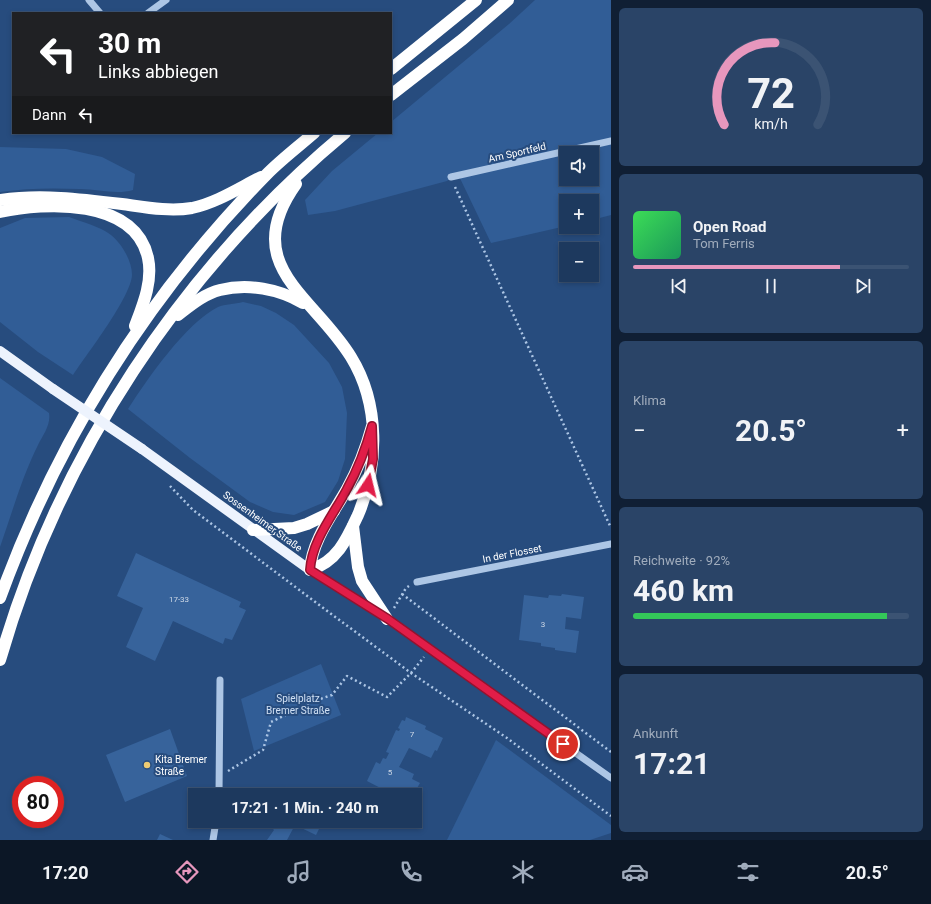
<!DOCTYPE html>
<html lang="de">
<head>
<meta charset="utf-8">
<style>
  body { margin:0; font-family:Roboto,sans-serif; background:#2a4467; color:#f1f3f6; height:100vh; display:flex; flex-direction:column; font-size:15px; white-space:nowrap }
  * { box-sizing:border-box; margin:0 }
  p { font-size:13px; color:#a0acbc }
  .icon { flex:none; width:22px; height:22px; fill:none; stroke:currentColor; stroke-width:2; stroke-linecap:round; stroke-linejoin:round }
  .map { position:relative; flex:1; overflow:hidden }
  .drawer { display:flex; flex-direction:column; gap:8px; padding:8px; background:#101f34; width:320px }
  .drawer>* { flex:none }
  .banner { position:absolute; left:12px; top:12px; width:380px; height:122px; border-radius:0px; box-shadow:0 2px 6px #0003,0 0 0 1px #3b5373; background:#202124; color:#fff; overflow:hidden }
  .controls { position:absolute; left:559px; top:146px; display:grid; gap:8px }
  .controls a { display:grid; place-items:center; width:40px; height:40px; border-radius:0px; background:#1d395e; box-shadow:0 2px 6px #0003,0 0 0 1px #3b5373; font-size:20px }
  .speed { position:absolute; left:12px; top:776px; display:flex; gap:8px; font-size:20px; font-weight:700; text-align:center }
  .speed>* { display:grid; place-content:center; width:52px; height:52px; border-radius:50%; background:#1d395e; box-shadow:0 2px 6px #0003,0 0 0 1px #3b5373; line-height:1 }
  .speed .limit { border:6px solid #d22; background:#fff; color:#111 }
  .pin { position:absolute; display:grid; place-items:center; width:34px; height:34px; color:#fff; margin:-17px; border:2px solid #fff; border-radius:50%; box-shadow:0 1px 4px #0007 }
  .me { position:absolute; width:44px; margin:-22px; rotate:10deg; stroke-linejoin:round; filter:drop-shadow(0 0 3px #0008) }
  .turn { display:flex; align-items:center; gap:14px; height:84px; padding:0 20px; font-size:18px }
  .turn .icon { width:52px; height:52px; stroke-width:2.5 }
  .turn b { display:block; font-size:28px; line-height:34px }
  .then { display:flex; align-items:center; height:38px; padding:0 20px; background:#0003; gap:8px; font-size:15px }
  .big { font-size:30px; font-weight:700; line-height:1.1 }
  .drawer .tile { flex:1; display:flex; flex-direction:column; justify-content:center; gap:6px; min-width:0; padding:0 14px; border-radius:6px; background:#2a4467 }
  .drawer .dial { align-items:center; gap:0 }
  .dial svg { height:104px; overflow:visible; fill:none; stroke:#3b5373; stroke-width:7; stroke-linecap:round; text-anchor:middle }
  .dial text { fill:#f1f3f6; stroke:none }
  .song { display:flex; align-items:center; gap:12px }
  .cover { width:48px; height:48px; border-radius:6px; background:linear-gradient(135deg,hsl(130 70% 55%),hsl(150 70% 35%)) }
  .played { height:4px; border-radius:2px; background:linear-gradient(90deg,#e797bd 75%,#3b5373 75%) }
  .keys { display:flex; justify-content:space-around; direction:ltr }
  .heat { display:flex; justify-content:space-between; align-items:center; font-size:22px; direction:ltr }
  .charge { height:6px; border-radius:3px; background:linear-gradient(90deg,#34c759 92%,#3b5373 0) }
  .trip { position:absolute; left:188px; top:788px; width:234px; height:40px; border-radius:0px; background:#1d395e; box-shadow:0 2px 6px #0003,0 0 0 1px #3b5373; font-weight:700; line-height:40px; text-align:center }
  .menu { display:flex; height:64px; justify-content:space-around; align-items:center; background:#0c1726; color:#a0acbc }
  .menu .icon { width:28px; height:28px }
  .menu .on { color:#e797bd }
  .menu b { font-size:18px; color:#f1f3f6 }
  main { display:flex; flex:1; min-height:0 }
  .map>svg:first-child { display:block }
  .green { fill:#315d96; fill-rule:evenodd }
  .building { fill:#37639b }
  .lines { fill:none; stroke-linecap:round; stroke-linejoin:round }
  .path { stroke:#adc6e5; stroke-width:2.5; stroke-dasharray:2 3; stroke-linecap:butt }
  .minor { stroke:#adc6e5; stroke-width:7 }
  .major { stroke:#edf3fd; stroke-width:10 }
  .highway { stroke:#fff; stroke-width:12 }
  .major-bridge { stroke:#edf3fd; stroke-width:10 }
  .route-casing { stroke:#92132f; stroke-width:10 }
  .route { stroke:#e11d48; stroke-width:7 }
  .poi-dot { fill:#edcb73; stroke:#274c7e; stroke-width:1.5 }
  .labels { text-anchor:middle; stroke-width:4; stroke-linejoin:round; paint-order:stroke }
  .number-label { font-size:8px; fill:#cdd8e6 }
  .street-label { font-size:10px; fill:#fff; stroke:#274c7e }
  .park-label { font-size:10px; fill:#d0e0f4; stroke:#274c7e }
  .poi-label { font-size:10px; fill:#fff; stroke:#274c7e; text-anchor:start }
</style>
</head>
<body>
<main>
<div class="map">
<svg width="611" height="840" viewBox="0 0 611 840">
  <rect width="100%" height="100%" fill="#274c7e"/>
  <g class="green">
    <path d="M535 0H611V215L592 220V201H566V226L491 243 457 172 447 181 335 211 308 215 305 200 332 171 378 133H391V122L509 24ZM566 153H592V179H566Z"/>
    <path d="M0 147 66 149 102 157 135 174 133 190C116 195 98 189 80 189 53 188 27 188 0 192Z"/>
    <path d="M69 217C82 222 99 226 111 235 122 244 132 261 132 275 131 297 87 354 73 375L38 352 0 322V228L25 218Z"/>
    <path d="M243 302 261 306 276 313 294 325 329 363 342 387 347 413 345 459 338 481 325 502 294 515 273 512 250 502 190 458 128 409C148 378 186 323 218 307 225 304 235 304 243 302Z"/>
    <path d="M0 378 49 413C51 425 43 435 38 445 22 477 12 513 0 547Z"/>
    <path d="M321 664 341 715 254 751 241 699Z"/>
    <path d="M496 740 611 825V833L590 840H447Z"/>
  </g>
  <g class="building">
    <path d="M136 553 241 602 239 607 246 610 232 640 225 638 223 644 173 621 155 661 126 647 143 608 117 596Z"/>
    <path d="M562 594 584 597 581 619 566 617 565 629 579 631 576 653 555 650V648L541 646V643L519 640 524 595 548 598 549 595 561 596Z"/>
    <path d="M406 717 426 726 425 729 443 738 437 751 435 750 431 758 409 748 399 767 414 774 412 779 420 783 416 790 418 791 415 795H394L367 781 376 762 380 764 383 758 386 759 389 753 386 752 396 730 399 731 400 729 398 728 402 720 405 721Z"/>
    <path d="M170 729 187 776 125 802 106 755Z"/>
    <path d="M275 821H326L323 828 320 827 316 835 295 825 287 840H267L274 830 272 828Z"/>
    <path d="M160 834 173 840H157Z"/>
  </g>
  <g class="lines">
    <g class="path">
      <path d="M455 187 611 528"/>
      <path d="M170 486 193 510 334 616 411 673 507 738 611 816"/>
      <path d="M402 594 611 752"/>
      <path d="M394 608 406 588 409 586"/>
      <path d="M228 771 263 750 271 722 314 701 332 695 347 676 387 697 411 673 424 657"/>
    </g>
    <g class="minor">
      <path d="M89 0 100 13"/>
      <path d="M148 13 166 0"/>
      <path d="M451 177 611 141"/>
      <path d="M310 570 387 619 611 778"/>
      <path d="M417 582 611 544"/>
      <path d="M219 795 220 680"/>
      <path d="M213 840 216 821"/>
    </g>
    <g class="major">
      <path d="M0 351 53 389"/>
      <path d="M142 449 310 570"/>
    </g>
    <g class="highway">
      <path d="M391 69 476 0"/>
      <path d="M391 95 463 39 508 0"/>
      <path d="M296 184C238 265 314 296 351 357 380 404 379 466 358 515 347 539 337 562 310 570 312 540 333 514 347 489 358 469 366 448 372 426"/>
      <path d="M0 200C40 194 81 199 122 204 144 207 169 212 192 208 216 203 239 188 261 177"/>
      <path d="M0 212C45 202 135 198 148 258 153 281 143 305 135 326"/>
      <path d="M178 315C191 305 204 294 220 290 248 283 279 289 303 303"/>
      <path d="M353 526 358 567 362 581 387 619"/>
      <path d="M253 530 294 528 307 524 334 511"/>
      <path d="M0 598C59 436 147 296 268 173 282 159 299 146 314 133"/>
      <path d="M0 660C59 455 182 269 345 133"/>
    </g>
    <path class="major-bridge" d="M53 389 142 449"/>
  </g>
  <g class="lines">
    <g class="route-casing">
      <path id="route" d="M368 485 373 459 372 426C366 448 358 469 347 489 334 514 312 540 310 570L388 619 563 744"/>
    </g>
    <use href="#route" class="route"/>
  </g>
  <circle class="poi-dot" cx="147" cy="765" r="4"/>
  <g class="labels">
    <g class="number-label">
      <text x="179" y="602">17-33</text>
      <text x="543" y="627">3</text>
      <text x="412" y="737">7</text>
      <text x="390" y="775">5</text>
    </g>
    <g class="street-label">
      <text transform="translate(517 152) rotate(-13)" y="4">Am Sportfeld</text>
      <text transform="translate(263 521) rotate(36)" y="4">Sossenheimer Straße</text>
      <text transform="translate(512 553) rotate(-11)" y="4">In der Flosset</text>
    </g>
    <g class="park-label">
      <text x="298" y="702">Spielplatz<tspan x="298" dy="12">Bremer Straße</tspan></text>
    </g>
    <g class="poi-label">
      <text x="155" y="763">Kita Bremer<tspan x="155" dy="12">Straße</tspan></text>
    </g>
  </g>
</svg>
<div class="controls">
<a><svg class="icon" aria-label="sound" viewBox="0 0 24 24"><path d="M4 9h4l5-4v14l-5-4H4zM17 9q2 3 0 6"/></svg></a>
<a>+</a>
<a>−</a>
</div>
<div class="speed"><div class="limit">80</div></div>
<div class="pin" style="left:563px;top:744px;background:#d93025"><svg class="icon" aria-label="arrive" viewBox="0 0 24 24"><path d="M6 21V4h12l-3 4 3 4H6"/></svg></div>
<svg class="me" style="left:368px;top:485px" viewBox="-20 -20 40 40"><path d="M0-17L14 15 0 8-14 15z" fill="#e11d48" stroke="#fff" stroke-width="4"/></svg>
<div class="trip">17:21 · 1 Min. · 240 m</div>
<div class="banner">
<div class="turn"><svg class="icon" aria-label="left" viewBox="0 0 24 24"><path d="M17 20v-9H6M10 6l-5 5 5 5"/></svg><div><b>30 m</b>Links abbiegen</div></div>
<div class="then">Dann<svg class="icon" aria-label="left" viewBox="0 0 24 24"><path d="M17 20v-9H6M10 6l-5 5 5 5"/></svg></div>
</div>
</div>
<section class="drawer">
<div class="tile dial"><svg viewBox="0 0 100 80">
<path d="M14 69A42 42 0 1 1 86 69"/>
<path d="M14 69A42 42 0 0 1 53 6" stroke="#e797bd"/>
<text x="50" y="56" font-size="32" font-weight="700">72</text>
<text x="50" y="72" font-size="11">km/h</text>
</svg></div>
<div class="tile">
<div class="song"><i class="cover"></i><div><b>Open Road</b><p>Tom Ferris</p></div></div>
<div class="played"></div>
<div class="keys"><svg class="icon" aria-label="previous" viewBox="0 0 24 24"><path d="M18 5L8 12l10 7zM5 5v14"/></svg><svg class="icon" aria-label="pause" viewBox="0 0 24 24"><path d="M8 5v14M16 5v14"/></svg><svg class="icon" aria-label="next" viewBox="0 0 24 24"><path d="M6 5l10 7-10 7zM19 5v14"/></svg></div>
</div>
<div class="tile"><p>Klima</p>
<div class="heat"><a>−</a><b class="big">20.5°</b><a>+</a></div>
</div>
<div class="tile"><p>Reichweite · 92%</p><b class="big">460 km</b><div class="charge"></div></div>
<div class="tile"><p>Ankunft</p><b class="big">17:21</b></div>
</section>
</main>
<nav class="menu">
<b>17:20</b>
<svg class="icon on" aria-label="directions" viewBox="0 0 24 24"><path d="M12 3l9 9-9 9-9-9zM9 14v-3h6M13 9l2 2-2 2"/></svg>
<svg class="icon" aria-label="music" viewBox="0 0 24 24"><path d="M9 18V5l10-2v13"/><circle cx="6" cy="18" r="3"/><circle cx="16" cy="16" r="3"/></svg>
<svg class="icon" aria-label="phone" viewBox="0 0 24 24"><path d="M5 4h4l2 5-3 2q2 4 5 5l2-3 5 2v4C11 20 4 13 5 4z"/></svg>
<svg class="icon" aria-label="climate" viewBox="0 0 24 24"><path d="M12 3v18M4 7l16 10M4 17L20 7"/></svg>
<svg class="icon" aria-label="car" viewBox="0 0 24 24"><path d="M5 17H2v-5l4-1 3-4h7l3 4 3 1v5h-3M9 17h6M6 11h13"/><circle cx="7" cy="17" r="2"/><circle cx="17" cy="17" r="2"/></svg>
<svg class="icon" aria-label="filters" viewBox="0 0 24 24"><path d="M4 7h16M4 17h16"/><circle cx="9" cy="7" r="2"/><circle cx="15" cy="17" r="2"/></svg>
<b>20.5°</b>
</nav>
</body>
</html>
